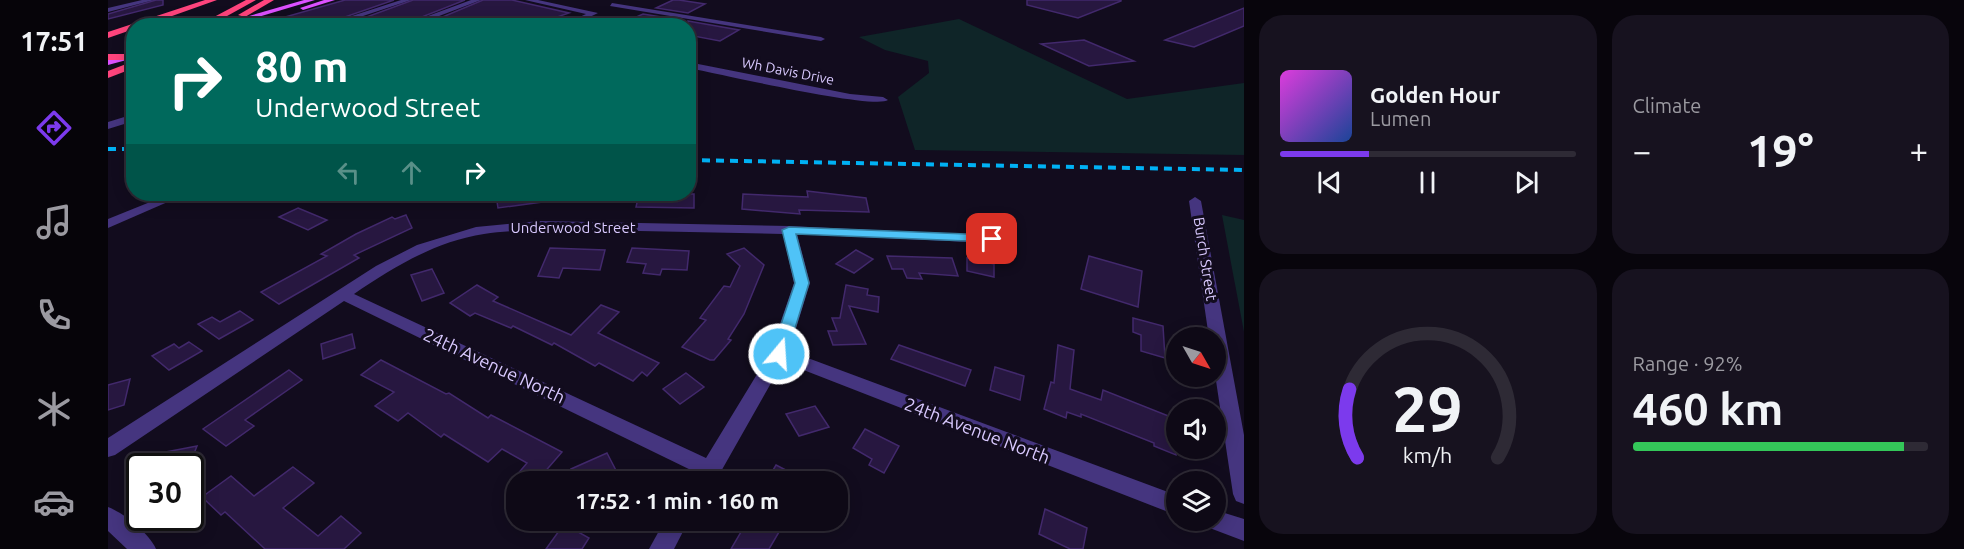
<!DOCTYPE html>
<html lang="en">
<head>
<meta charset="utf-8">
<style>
  body { margin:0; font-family:Ubuntu,sans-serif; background:#17121f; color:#f1f3f6; height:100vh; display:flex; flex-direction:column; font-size:22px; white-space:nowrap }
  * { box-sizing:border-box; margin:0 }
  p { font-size:20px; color:#9b9aa1 }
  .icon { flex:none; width:33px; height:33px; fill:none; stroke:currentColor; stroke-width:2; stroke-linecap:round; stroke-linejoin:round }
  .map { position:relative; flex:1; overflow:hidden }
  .side { display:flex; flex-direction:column; gap:15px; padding:15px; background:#08050c; width:720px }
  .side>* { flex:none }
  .top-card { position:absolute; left:18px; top:18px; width:570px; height:183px; border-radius:24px; box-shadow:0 3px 15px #0003,0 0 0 2px #2e2a35; background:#00695c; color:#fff; overflow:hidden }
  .needle { width:39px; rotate:129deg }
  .tools { position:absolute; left:1058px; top:327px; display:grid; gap:12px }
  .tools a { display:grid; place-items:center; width:60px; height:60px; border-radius:50%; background:#0e0916; box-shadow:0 3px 15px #0003,0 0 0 2px #2e2a35; font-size:30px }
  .speed { position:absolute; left:18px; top:453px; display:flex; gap:12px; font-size:30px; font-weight:700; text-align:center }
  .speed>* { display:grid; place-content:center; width:78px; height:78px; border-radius:50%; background:#0e0916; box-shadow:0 3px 15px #0003,0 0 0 2px #2e2a35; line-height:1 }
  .speed .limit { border:3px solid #111; border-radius:9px; background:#fff; color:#111 }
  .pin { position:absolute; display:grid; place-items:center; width:51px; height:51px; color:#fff; margin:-26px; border-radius:12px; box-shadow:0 3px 9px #0006 }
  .me { position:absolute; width:66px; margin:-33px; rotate:18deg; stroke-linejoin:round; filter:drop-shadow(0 0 4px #0008) }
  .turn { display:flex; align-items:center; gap:21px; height:126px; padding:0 30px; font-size:27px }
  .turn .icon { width:78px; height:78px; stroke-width:2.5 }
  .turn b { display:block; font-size:42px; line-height:51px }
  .lanes { display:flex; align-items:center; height:57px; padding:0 30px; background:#0003; justify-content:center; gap:30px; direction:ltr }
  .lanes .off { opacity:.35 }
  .big { font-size:45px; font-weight:600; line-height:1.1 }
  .side .tile { flex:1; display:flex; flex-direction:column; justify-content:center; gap:9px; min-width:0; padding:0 21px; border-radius:24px; background:#17121f }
  .side .dial { align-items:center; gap:0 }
  .dial svg { height:156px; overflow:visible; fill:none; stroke:#2e2a35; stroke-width:7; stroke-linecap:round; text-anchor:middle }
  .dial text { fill:#f1f3f6; stroke:none }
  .song { display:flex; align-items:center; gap:18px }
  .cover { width:72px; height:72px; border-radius:9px; background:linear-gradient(135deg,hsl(300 70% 55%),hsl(220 70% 35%)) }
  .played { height:6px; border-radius:3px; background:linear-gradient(90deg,#7c3aed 30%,#2e2a35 30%) }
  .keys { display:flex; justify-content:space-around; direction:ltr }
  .heat { display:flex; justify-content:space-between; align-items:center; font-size:33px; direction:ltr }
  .charge { height:9px; border-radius:4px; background:linear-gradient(90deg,#34c759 92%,#2e2a35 0) }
  .side .tiles { flex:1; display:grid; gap:15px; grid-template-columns:repeat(2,1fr) }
  .trip { position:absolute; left:398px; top:471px; width:342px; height:60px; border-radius:24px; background:#0e0916; box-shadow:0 3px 15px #0003,0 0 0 2px #2e2a35; font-weight:600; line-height:60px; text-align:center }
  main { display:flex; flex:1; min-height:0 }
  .tab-bar { display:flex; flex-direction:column; width:108px; justify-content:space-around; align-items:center; background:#060409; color:#9b9aa1 }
  .tab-bar .icon { width:42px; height:42px }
  .tab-bar .current { color:#7c3aed }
  .tab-bar b { font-size:27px; color:#f1f3f6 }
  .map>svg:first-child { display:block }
  .green { fill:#0f2528 }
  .building { fill:#271740; stroke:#42296c; stroke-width:1.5 }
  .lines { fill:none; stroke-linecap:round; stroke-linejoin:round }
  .minor { fill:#45357f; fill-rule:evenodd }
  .major { fill:#dc50ff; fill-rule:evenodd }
  .highway { fill:#ff447d; fill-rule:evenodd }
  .rail { stroke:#00b1f4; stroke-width:4; stroke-dasharray:8 6; stroke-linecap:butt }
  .route { fill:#4fc3f7; stroke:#337fa1; stroke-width:1.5 }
  .labels { text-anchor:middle; stroke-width:6; stroke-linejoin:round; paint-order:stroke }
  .far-street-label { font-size:14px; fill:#d9c9ff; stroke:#120c1e }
  .street-label { font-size:15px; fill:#d9c9ff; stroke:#120c1e }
  .near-street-label { font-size:18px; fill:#d9c9ff; stroke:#120c1e }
</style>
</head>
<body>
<main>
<nav class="tab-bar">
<b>17:51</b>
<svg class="icon current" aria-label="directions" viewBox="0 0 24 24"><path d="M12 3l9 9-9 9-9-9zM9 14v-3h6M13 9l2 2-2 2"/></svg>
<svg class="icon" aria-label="music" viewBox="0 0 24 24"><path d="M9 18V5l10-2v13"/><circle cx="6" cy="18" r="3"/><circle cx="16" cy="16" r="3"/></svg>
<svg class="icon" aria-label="phone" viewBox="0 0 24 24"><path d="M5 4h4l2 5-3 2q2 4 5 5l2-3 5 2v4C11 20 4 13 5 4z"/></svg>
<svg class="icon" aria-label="climate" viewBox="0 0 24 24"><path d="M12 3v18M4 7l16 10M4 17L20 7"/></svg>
<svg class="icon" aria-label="car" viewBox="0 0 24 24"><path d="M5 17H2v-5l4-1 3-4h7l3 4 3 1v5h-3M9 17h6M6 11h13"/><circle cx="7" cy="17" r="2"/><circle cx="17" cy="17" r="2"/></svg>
</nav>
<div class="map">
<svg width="1136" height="549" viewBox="0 0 1136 549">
  <rect width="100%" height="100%" fill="#120c1e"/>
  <g class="green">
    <path d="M851 19 1019 99 1136 83V155L807 150 790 97 821 73 820 61 777 50 751 37Z"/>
    <path d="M1114 215 1136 220V332Z"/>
  </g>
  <g class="building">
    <path d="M48 0H55V5L0 19V14Z"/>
    <path d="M237 0H286L211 26H164L163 21Z"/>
    <path d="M305 0H357L291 26H234Z"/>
    <path d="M375 0H404L461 13 449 17 458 19 450 26H313Z"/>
    <path d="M565 0H571L597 4 580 13 548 8Z"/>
    <path d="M919 0H1013V1L970 18 919 5Z"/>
    <path d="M1136 8V26L1086 47 1057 40Z"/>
    <path d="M535 14 559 18V24L540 20 525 22 524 19Z"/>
    <path d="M580 21 631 30 612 41 580 35Z"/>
    <path d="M976 40 1026 61 981 66 933 44Z"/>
    <path d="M699 191 758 198 761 212 691 210 692 214 634 209 635 194 700 197Z"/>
    <path d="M397 194H433L434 202 390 208 388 195Z"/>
    <path d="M531 194H586V208L528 207Z"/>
    <path d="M190 208 219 220 200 230 171 217Z"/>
    <path d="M298 215 304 228 246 255 251 258 171 304 153 292 219 256 213 254 248 234 284 217 287 219Z"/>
    <path d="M442 248 497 250 492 270 455 268 451 278 430 276Z"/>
    <path d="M524 248 581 251 579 270 554 269 552 275 535 273 538 264 519 262Z"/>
    <path d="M636 248 656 265 636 314 620 339 623 340 606 360H602L574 347 598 320 592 318 616 286 622 287 632 266 619 254Z"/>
    <path d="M748 250 765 259 746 273 728 264Z"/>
    <path d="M779 256 844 258 850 276 811 273 814 279 799 278 795 269H784Z"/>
    <path d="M981 256 1034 271 1030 307 973 289Z"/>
    <path d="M859 258 886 264V277L859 271Z"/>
    <path d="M324 269 336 293 314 301 303 275Z"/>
    <path d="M369 285 390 297 385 301 463 335 493 305 511 312 490 333 551 363 539 376 534 372 525 381 491 363 487 366 446 343 444 345 405 326 403 328 367 313 362 316 342 303Z"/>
    <path d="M738 285 760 289 759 295 771 297 770 312 741 306 758 344 725 345 720 331H729L724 318H732Z"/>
    <path d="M132 311 145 320 111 339 90 324 104 317 112 322Z"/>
    <path d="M1025 318 1055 326 1057 358 1033 351V335L1025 332Z"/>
    <path d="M244 334 247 348 215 359 213 344Z"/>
    <path d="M81 342 94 351 61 370 44 356 66 344 71 348Z"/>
    <path d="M791 345 863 370 857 386 783 359Z"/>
    <path d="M950 345 966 350 962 389 993 400 995 390 1068 419V455L1046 446V443L973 414V417L959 412 958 418 936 409 943 382 946 383Z"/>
    <path d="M273 360 338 394 341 393 380 418 383 415 454 452 428 482H417L408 476 419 463 394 449 380 462 336 434 333 437 300 413 290 421 267 406 286 392 253 375Z"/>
    <path d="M887 367 916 376 912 400 882 390Z"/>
    <path d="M181 370 194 380 137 420 146 426 118 446 95 429Z"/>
    <path d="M578 373 596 387 572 404 555 389Z"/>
    <path d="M22 379 16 405 0 410V385Z"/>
    <path d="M707 406 721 427 691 436 678 414Z"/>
    <path d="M757 429 791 446 776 473 761 465 764 459 745 448Z"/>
    <path d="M89 446 81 466H52L58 452Z"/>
    <path d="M499 453 514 482H469L463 469Z"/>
    <path d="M668 465 701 482H658Z"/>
    <path d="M185 467 206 483 175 508 210 536 233 516 253 533 236 549H157L117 512 113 515 94 497 123 476 146 496Z"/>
    <path d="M937 509 979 528 975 549H962L931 534Z"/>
    <path d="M640 520H662L674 527 661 549H623Z"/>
    <path d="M456 524 481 538 474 549H438Z"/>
  </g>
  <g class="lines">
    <g class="minor">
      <path d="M34 0H46L0 12V8Z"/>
      <path d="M293 0H303L225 26H213Z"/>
      <path d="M363 0H373L305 26H293Z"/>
      <path d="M417 0H430L490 13 463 26H452L478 14Z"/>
      <path d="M504 3 713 37 717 39 713 41 502 6Z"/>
      <path d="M580 62 742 94 775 97 780 100C766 110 608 73 580 68Z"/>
      <path d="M26 114V121L0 129V122Z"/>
      <path d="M62 194H78L0 228V219Z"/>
      <path d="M1087 197 1093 201 1136 435V504L1128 501 1125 494 1107 374V338H1101L1081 201Z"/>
      <path d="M432 221 681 226 889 236 891 239 889 242 884 243 689 234 702 283 681 351 1068 495V515L675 362 607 482H585L589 473 236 301 7 455 0 457V438L268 266 309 245 368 227ZM432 229 675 234 686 283 662 353 598 458 246 294C285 267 329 241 376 234 395 231 414 231 432 229Z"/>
      <path d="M0 507C16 513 41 533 48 549H19L0 531Z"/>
      <path d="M1107 510 1136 519V541L1099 527 1096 520H1107Z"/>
      <path d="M557 520H581L566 549H541Z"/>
    </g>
    <g class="major">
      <path d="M196 0H207L120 26H107Z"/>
      <path d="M216 0H227L195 10 192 8Z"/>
      <path d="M26 53V58L0 65V59Z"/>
    </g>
    <g class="highway">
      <path d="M97 0H109L36 26H26V29L0 38V32Z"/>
      <path d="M138 0H148L101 26H89Z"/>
      <path d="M156 0H166L137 17 130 15Z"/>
      <path d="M0 54H17L22 57 17 60H0Z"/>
      <path d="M26 61V68L0 78V71Z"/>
    </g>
    <g class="rail">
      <path d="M0 149H26"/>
      <path d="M580 160 1136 170"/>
    </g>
  </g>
  <path class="route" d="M681 227 884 235 890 239 884 242 688 234 701 283 679 354 671 359 663 354 687 283 674 230Z"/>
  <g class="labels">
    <g class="far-street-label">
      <text transform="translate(680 71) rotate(11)" y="5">Wh Davis Drive</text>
    </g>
    <g class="street-label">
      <text x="465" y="233">Underwood Street</text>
      <text transform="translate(1097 259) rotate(81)" y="5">Burch Street</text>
    </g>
    <g class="near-street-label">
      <text transform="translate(386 366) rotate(25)" y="6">24th Avenue North</text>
      <text transform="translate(869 431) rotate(21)" y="6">24th Avenue North</text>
    </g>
  </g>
</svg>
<div class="tools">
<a><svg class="needle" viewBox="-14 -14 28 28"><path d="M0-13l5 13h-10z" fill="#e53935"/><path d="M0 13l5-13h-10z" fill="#9b9aa1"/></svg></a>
<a><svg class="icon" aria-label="sound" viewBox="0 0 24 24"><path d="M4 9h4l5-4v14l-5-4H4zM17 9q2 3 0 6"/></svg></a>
<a><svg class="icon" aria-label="layers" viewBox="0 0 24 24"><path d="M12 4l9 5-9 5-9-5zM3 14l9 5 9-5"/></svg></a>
</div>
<div class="speed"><div class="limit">30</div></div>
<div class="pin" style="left:884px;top:239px;background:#d93025"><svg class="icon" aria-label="arrive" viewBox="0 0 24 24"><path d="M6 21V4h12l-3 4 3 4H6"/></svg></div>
<svg class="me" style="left:671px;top:354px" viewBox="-20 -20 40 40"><circle r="17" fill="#4fc3f7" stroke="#fff" stroke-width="3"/><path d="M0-11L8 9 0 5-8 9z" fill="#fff"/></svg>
<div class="trip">17:52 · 1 min · 160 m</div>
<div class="top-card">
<div class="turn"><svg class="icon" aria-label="right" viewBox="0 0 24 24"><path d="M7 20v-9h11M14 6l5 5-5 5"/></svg><div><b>80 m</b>Underwood Street</div></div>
<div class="lanes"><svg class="icon off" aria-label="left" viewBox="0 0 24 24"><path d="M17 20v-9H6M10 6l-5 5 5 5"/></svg><svg class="icon off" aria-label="ahead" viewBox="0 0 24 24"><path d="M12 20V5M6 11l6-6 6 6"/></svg><svg class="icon" aria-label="right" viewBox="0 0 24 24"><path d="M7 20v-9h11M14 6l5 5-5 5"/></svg></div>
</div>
</div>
<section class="side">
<div class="tiles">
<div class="tile">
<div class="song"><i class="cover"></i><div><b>Golden Hour</b><p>Lumen</p></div></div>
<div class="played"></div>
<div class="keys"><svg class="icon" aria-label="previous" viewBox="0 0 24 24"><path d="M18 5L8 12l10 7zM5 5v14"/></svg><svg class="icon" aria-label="pause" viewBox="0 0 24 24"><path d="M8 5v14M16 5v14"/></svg><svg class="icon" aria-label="next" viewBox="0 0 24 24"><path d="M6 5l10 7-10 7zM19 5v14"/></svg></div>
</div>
<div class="tile"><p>Climate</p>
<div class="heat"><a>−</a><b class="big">19°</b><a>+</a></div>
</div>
<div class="tile dial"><svg viewBox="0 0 100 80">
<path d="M14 69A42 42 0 1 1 86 69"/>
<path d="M14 69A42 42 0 0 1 10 34" stroke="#7c3aed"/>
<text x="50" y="56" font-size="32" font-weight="700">29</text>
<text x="50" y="72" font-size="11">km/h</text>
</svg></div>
<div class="tile"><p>Range · 92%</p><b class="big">460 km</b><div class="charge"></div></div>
</div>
</section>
</main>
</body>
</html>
